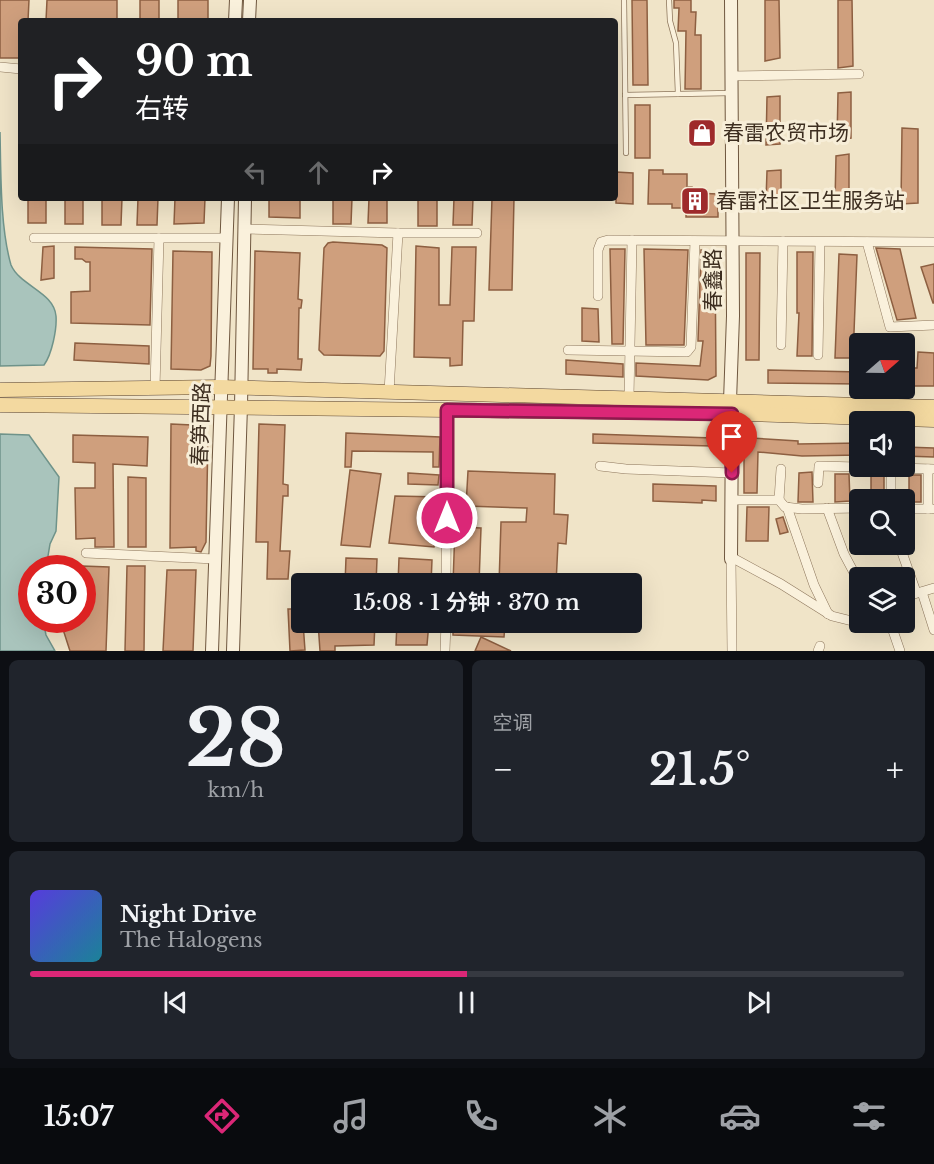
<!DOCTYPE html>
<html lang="zh">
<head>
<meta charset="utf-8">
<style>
  body { margin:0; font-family:"Libre Baskerville","Noto Sans SC",serif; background:#20242c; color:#f1f3f6; height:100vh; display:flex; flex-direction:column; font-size:22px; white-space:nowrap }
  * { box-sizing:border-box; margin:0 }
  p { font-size:20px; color:#9ea1a6 }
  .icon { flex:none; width:33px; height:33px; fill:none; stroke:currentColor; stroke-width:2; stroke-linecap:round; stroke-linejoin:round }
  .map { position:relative; height:651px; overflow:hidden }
  .details { display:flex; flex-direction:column; gap:9px; padding:9px; background:#0d0f14; flex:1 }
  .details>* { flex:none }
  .banner { position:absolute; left:18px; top:18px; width:600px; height:183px; border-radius:6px; box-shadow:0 6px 24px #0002; background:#202124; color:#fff; overflow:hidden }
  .needle { width:39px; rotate:70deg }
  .buttons { position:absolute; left:849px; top:333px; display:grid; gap:12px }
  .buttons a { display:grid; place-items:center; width:66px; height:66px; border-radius:6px; background:#171b24; box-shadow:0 6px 24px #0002; font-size:30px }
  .speed { position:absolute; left:18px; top:555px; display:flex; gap:12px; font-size:30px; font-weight:700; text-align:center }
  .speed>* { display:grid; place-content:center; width:78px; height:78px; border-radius:50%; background:#171b24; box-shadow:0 6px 24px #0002; line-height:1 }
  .speed .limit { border:9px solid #d22; background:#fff; color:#111 }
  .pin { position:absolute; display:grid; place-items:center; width:51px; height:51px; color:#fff; margin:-62px -26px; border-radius:50% 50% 50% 0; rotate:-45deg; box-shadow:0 0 6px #0007 }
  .pin .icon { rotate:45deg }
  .me { position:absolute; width:66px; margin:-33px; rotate:0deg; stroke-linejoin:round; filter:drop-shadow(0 0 4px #0008) }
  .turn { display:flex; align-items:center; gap:21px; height:126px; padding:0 18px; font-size:27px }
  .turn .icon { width:78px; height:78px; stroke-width:2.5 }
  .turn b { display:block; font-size:42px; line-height:51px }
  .lanes { display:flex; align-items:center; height:57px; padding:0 18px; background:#0003; justify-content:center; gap:30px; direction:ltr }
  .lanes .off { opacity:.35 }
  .big { font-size:45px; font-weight:600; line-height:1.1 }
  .details .card { flex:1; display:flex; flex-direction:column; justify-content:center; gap:9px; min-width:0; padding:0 21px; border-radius:9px; background:#20242c }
  .details .dial { align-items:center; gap:0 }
  .dial b { font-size:78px; line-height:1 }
  .song { display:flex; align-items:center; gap:18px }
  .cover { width:72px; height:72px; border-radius:9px; background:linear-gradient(135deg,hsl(250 70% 55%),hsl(190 70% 35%)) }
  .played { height:6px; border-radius:3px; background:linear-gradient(90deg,#db2777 50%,#363941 50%) }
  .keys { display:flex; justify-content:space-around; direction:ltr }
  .heat { display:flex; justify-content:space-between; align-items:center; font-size:33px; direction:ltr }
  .details .tiles { flex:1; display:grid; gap:9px; grid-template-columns:1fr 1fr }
  .card:last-child { grid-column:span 2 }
  .trip { position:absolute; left:291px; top:573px; width:351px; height:60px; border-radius:6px; background:#171b24; box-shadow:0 6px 24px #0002; font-weight:600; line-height:60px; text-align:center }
  .dock { display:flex; height:96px; justify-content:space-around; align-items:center; background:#090b0e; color:#9ea1a6 }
  .dock .icon { width:42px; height:42px }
  .dock .current { color:#db2777 }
  .dock b { font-size:27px; color:#f1f3f6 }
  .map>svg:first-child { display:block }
  .water { fill:#a9c4bc; stroke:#6f938a; stroke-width:1.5 }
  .building { fill:#cf9f7d; stroke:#8d5f41; stroke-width:1.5 }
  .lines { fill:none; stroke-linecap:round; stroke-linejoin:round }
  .service-casing { stroke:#8d765c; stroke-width:6 }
  .minor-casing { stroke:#8d765c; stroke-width:10 }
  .secondary-casing { stroke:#6f573f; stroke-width:14 }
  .primary-casing { stroke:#5b4430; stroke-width:15 }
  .service { stroke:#faf1dc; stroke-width:4.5 }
  .minor { stroke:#faf1dc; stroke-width:9 }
  .secondary { stroke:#faf1dc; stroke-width:12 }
  .primary { stroke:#f3d9a0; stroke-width:14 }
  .route-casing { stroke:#8e194d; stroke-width:15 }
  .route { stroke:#db2777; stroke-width:10 }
  .labels { text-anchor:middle; stroke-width:6; stroke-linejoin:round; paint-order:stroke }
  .poi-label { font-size:21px; fill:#3d2e20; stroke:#f7eed8; text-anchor:start }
  .street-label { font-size:21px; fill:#3d2e20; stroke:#f7eed8 }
</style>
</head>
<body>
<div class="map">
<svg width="934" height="651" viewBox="0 0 934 651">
  <rect width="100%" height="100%" fill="#f0e4c8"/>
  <g class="water">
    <path d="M0 132C1 173 0 227 11 265 20 286 54 292 56 316 57 329 52 354 44 365L0 366Z"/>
    <path d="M0 434 29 435 59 477 56 531 50 544 46 568H32V620H43L46 635 55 651H0Z"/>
  </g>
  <g class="building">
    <path d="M0 0H29L28 21H21V58H0Z"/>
    <path d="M47 0H117V21H46Z"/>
    <rect x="140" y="0" width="19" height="21"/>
    <rect x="178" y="0" width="30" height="21"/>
    <path d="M632 0H647L648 85H633Z"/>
    <path d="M674 0H691V12H696L695 35H701V89H685L686 31H678L679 8H674Z"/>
    <path d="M765 0H779L780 58 765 61Z"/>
    <path d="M838 0H852L853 66 838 68Z"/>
    <path d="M851 92V138L837 140 838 93Z"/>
    <path d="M780 96V144L766 145 767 97Z"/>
    <rect x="635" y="105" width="15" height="53"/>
    <path d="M902 128 918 129V203L901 204Z"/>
    <path d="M849 154V201L835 202 836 156Z"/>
    <path d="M649 170H663V174H687V187H692V193L718 194V217H686V208H672V204H648Z"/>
    <path d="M781 170V199L766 200 767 171Z"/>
    <path d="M616 172 633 173V204L616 203Z"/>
    <rect x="28" y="198" width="18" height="25"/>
    <rect x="65" y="198" width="18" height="26"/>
    <path d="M102 198H122L121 225H102Z"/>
    <path d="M138 198H158L157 225H137Z"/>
    <path d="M175 198H205L204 223 174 224Z"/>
    <path d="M269 198H300V218L269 217Z"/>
    <path d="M333 198H352L351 224H333Z"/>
    <path d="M369 198H387V223H368Z"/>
    <rect x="418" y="198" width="19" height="28"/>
    <path d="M454 198H473L472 225H453Z"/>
    <path d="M492 198H514L512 290H489Z"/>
    <path d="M333 242 382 245 387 248 384 351 380 356 324 355 319 350 324 248 328 243Z"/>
    <path d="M54 246V278L41 280 43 247Z"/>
    <path d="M416 246 439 248V305H450L452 247H476L474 321H463L462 365 450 366V358L414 357Z"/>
    <path d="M75 247 152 249 150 325 71 323V292L90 291V262H86L82 259H75Z"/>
    <path d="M876 248 900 249 916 318 897 320Z"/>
    <path d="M610 249H625L623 344H612Z"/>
    <path d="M644 249 688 250 684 345H646Z"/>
    <path d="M701 250 715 251 716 376 708 380 636 376V363L700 366 703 341H698Z"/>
    <path d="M173 251 212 252 211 356 210 366 201 370 171 369Z"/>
    <path d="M255 251 300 253 298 299 302 300 301 308H299L298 359H302L301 370 277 369V373H268V369H253Z"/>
    <path d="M797 252H813L812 356H797L799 313H797Z"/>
    <path d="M746 253H760L759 360H746Z"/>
    <path d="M839 254 857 255 853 358H835Z"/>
    <path d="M934 264V303H933L921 267Z"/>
    <path d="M582 308 598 309 599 342 582 341Z"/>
    <path d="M75 343 149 346V364L74 360Z"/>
    <path d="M918 352 934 353V386H904V368H917Z"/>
    <path d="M566 360 623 364V377L566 374Z"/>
    <path d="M768 370 860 372V384L768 383Z"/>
    <path d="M171 424 192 425 193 435 208 436 206 542 201 552 196 551V547L170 548Z"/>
    <path d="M259 424 285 425 283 484 288 485V496H283L280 551H290L288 579H267L268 542H256Z"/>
    <path d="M346 433 440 437 439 467H433V452L352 451 351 467H345Z"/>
    <path d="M593 434 713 438 712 446 593 443Z"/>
    <path d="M73 435 148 437 147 466 113 464 114 547H95V538L76 539 75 488H95V463L73 462Z"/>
    <path d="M751 438 798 441V444L860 443V455L802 456 758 452 757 493H744V446L747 440Z"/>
    <path d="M904 447 934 448V457L904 456Z"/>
    <path d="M350 470 381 474 370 547 341 545Z"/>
    <path d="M468 471 555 474 554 514 568 515 566 544 558 543 556 584H499L501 522H526L527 508 466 506Z"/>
    <path d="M812 472 813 502H798L799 473Z"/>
    <path d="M408 473 439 475 438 485 408 484Z"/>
    <path d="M835 474H849L850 501 835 502Z"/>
    <rect x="871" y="474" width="13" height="26"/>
    <rect x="909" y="475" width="12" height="27"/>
    <path d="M128 477 146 478V547H128Z"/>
    <path d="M653 484 716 486V501L702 500V503L653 501Z"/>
    <path d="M395 496 440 497 434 547 389 543Z"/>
    <path d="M747 507H769L768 541H746Z"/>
    <path d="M783 517 788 532 780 534 776 519Z"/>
    <path d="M455 527 481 528 479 584H453Z"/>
    <path d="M346 558 377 559 376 584H345Z"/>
    <path d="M399 558 432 560 431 584H398Z"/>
    <path d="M82 566 109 567 106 651H70L60 620H82Z"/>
    <path d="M127 566H145L144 651H125Z"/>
    <path d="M167 570H196L193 651H163Z"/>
    <path d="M288 609H302L305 650 290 651Z"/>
    <path d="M318 622H375L374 645 335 646V651H320Z"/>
    <path d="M397 622H429L427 645H396Z"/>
    <path d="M453 623 505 625 504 637 453 635Z"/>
    <path d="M481 637 511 651H475Z"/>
  </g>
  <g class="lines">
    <g class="service-casing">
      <g id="service">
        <path d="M624 0 626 153"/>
        <path d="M669 0 670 21 676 43 678 94"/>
        <path d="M625 95 731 93"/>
      </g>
    </g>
    <g class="minor-casing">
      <g id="minor">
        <path d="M0 67 21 69"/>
        <path d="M731 76 859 74"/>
        <path d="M244 229 398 233H477"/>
        <path d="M34 238H227"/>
        <path d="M867 242 890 327 934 325"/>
        <path d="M598 296V250L601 242 608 240 934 242"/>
        <path d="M781 345 783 241"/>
        <path d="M568 350 687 352 691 347 695 241"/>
        <path d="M818 355 820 242"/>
        <path d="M155 388 159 238"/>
        <path d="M389 392 398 233"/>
        <path d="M629 398 632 240"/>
        <path d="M600 466 626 469 732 473"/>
        <path d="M818 483 819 466 934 469"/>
        <path d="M732 500H779L785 507 802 509 860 508"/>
        <path d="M779 500 781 469"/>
        <path d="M891 500V469"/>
        <path d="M787 507 814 585 828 614"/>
        <path d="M827 508 844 554 860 584"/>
        <path d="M904 509H932"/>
        <path d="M928 509V469"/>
        <path d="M899 544 916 592"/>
        <path d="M86 553 215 559"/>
        <path d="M731 557 781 584 832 616 856 622 860 620"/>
        <path d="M731 559 732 651"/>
        <path d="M446 584 447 409"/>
        <path d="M922 592 934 630"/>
        <path d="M904 597 934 588"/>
        <path d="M890 622 900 651"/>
        <path d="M445 651 446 622"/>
        <path d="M818 651 820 646"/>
      </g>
    </g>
    <g class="secondary-casing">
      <g id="secondary">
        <path d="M235 21 236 0"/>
        <path d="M249 21 250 0"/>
        <path d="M731 559 732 414 730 401 733 316 731 0"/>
        <path d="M212 651 228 198"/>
        <path d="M233 651 241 406 245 198"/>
      </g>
    </g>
    <g class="primary-casing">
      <g id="primary">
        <path d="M0 390 219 387 934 407"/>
        <path d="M0 405 719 413 934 420"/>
      </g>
    </g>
    <use href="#service" class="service"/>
    <use href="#minor" class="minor"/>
    <use href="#secondary" class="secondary"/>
    <use href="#primary" class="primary"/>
  </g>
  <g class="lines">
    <g class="route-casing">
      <path id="route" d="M447 518V410L732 414V473"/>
    </g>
    <use href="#route" class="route"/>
  </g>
  <defs>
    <g id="shop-square" transform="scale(1.5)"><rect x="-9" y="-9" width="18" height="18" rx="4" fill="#9e2a2b" stroke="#f7eed8"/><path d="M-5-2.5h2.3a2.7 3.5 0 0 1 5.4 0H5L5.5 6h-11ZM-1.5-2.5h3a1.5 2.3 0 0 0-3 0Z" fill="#fff"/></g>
    <g id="building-square" transform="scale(1.5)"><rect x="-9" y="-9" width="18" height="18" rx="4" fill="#9e2a2b" stroke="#f7eed8"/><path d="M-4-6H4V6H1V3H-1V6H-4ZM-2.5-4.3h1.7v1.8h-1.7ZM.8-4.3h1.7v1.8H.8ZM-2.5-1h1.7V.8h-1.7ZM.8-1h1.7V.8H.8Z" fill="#fff"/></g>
  </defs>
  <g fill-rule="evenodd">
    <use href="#shop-square" x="702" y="133"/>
    <use href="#building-square" x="695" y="201"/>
  </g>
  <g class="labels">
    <g class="poi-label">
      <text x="723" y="140">春雷农贸市场</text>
      <text x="716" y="208">春雷社区卫生服务站</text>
    </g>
    <g class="street-label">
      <text transform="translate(713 280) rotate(-90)" y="7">春鑫路</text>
      <text transform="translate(201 424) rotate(-88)" y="7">春笋西路</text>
    </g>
  </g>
</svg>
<div class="buttons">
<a><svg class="needle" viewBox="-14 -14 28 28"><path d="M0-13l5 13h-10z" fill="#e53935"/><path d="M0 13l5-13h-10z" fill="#9ea1a6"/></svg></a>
<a><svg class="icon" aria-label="sound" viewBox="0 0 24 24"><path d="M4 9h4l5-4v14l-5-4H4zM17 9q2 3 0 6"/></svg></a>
<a><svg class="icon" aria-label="search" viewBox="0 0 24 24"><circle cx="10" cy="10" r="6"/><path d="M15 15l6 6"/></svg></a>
<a><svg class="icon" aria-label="layers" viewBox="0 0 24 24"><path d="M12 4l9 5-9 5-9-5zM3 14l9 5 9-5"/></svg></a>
</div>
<div class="speed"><div class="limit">30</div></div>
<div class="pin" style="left:732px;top:473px;background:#d93025"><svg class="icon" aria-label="arrive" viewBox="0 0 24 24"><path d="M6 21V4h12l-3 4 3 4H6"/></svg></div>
<svg class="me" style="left:447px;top:518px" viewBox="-20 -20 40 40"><circle r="17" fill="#db2777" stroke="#fff" stroke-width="3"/><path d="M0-11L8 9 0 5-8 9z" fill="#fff"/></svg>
<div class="trip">15:08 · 1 分钟 · 370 m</div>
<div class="banner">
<div class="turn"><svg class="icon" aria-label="right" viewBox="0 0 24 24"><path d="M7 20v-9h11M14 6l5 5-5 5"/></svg><div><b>90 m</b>右转</div></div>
<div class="lanes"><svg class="icon off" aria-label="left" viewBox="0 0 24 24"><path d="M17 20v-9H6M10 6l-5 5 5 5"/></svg><svg class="icon off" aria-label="ahead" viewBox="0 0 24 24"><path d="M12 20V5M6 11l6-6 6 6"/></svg><svg class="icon" aria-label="right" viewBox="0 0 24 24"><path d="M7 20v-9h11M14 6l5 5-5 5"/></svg></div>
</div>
</div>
<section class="details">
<div class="tiles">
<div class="card dial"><b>28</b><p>km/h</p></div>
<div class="card"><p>空调</p>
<div class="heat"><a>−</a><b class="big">21.5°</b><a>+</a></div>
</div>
<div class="card">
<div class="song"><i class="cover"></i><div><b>Night Drive</b><p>The Halogens</p></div></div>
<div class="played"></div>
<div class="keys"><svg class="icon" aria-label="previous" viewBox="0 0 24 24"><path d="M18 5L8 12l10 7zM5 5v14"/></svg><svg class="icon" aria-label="pause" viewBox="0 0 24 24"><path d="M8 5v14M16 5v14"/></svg><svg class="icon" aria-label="next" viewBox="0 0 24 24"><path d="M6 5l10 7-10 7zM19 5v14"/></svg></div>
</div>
</div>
</section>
<nav class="dock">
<b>15:07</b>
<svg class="icon current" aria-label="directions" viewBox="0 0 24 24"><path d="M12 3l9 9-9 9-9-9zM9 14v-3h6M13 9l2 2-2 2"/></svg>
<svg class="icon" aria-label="music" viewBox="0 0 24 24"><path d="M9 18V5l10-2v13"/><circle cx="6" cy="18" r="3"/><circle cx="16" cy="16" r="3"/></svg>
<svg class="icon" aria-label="phone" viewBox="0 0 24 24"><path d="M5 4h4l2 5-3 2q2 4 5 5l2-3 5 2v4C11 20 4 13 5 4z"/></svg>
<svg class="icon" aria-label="climate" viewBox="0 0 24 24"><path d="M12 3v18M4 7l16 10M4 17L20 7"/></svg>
<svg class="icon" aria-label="car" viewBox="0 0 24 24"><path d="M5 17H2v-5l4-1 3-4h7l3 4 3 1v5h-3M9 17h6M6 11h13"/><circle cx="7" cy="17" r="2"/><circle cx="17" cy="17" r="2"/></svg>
<svg class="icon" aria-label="filters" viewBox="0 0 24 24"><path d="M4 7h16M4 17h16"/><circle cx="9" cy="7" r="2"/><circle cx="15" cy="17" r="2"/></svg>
</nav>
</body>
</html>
